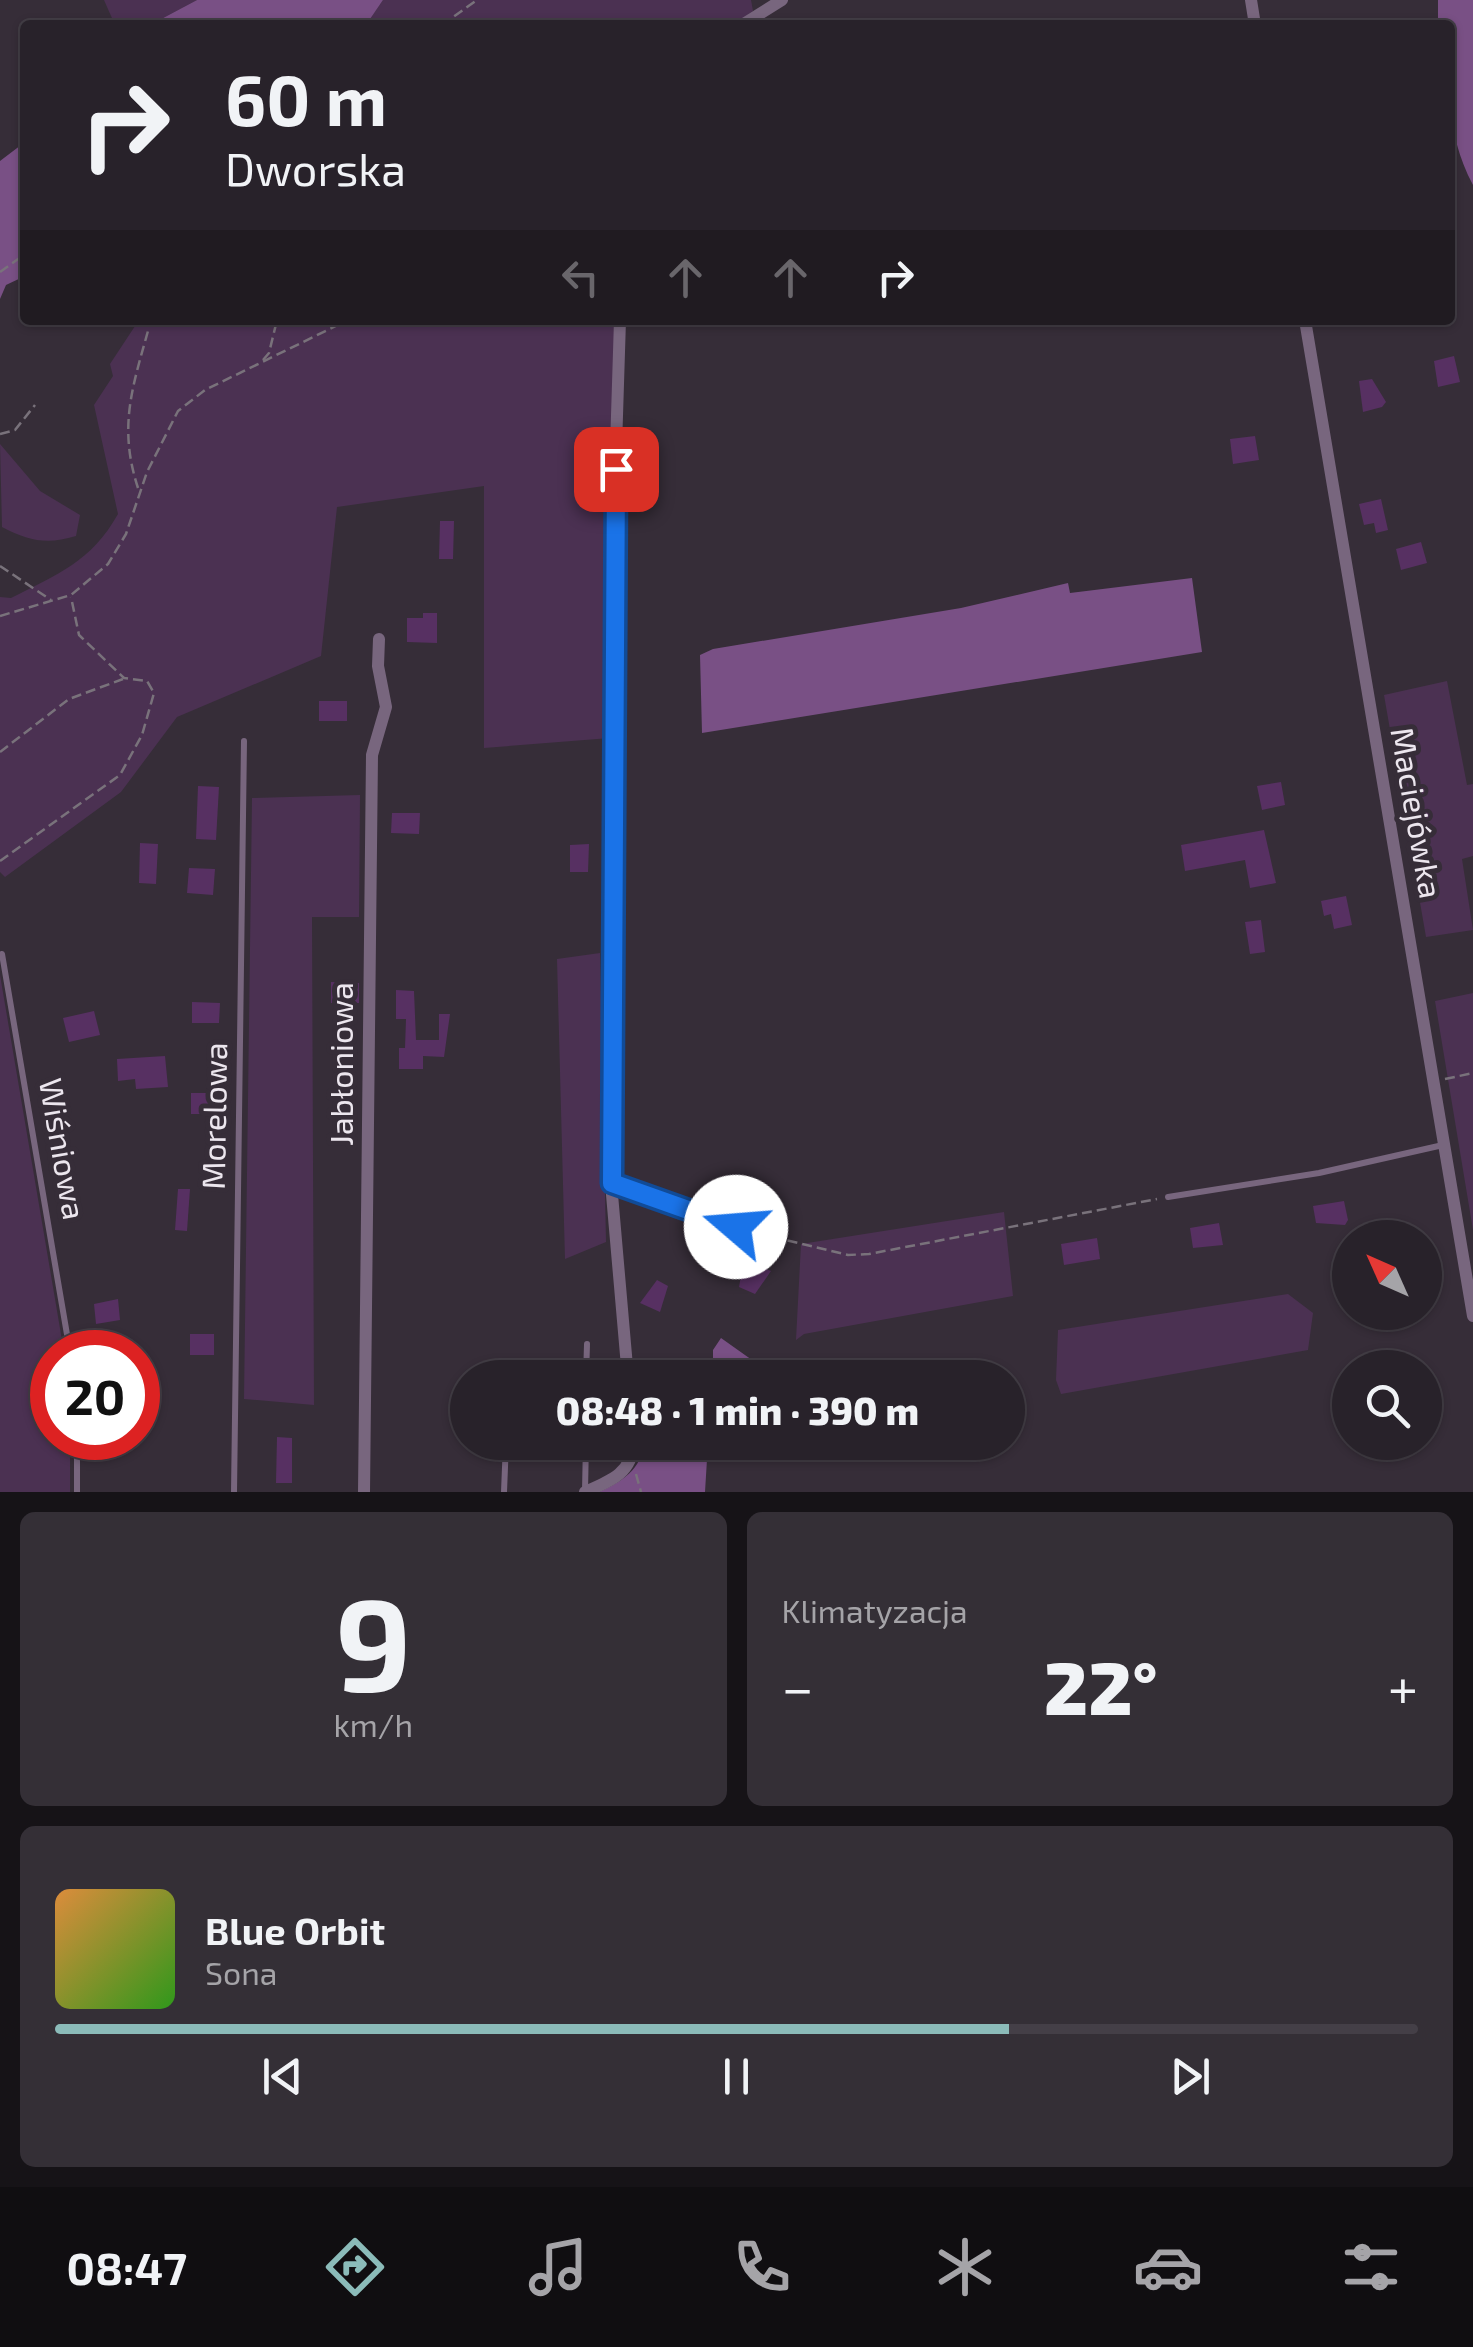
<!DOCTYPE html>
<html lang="pl">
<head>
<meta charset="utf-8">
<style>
  body { margin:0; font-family:"Exo 2",sans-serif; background:#342f36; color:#f1f3f6; height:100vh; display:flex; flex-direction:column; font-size:38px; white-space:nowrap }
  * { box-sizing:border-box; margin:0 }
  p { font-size:32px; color:#a5a4a8 }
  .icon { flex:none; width:55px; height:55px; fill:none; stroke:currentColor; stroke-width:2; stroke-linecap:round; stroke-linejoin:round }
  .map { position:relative; height:1492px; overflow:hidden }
  .details { display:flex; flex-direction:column; gap:20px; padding:20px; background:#161317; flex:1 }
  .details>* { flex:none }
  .banner { position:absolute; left:20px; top:20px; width:1435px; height:305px; border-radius:10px; box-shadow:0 2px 8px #0004,0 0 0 2px #443f47; background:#28222a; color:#f1f3f6; overflow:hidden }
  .needle { width:65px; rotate:315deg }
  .buttons { position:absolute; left:1332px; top:1220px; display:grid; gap:20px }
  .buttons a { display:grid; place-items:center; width:110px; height:110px; border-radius:50%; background:#28222a; box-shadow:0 2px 8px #0004,0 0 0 2px #443f47; font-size:50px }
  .speed { position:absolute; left:30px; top:1330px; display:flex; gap:20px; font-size:50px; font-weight:700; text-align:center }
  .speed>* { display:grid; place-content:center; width:130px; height:130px; border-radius:50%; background:#28222a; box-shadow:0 2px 8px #0004,0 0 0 2px #443f47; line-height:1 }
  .speed .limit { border:15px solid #d22; background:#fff; color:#111 }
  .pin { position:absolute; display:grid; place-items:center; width:85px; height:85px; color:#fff; margin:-42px; border-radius:20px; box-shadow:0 5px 15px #0006 }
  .me { position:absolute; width:110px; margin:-55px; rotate:288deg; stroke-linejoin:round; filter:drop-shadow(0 0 8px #0008) }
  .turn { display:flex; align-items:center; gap:35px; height:210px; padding:0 40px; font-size:45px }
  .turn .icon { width:130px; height:130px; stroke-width:2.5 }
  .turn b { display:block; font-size:70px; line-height:85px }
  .lanes { display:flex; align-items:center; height:95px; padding:0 40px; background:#0003; justify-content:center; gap:50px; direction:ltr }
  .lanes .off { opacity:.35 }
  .big { font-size:75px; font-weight:800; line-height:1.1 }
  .details .card { flex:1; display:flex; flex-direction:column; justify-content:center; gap:15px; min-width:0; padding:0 35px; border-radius:15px; background:#342f36 }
  .details .dial { align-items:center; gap:0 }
  .dial b { font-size:130px; line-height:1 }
  .song { display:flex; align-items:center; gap:30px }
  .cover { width:120px; height:120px; border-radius:15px; background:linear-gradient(135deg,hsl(30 70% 55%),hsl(110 70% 35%)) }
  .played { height:10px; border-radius:5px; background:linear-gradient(90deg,#8bbbb9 70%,#443f47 70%) }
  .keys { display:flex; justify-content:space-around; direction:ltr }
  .heat { display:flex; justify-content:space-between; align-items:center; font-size:55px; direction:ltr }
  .details .tiles { flex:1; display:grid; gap:20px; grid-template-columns:1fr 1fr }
  .card:last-child { grid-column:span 2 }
  .trip { position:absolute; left:450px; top:1360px; width:575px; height:100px; border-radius:50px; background:#28222a; box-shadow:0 2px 8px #0004,0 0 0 2px #443f47; font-weight:800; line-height:100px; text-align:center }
  .dock { display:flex; height:160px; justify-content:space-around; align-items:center; background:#100e11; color:#a5a4a8 }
  .dock .icon { width:70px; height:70px }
  .dock .selected { color:#8bbbb9 }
  .dock b { font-size:45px; color:#f1f3f6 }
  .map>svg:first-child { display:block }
  .green { fill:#4b3152 }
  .forest { fill:#795085 }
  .building { fill:#573062 }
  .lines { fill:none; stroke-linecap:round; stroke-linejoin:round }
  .path { stroke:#79727b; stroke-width:2.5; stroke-dasharray:10 5; stroke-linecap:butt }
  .lane { stroke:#78667e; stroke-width:6 }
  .street { stroke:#78667e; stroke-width:12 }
  .route-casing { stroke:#114b97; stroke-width:25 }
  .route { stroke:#1a73e8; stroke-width:18 }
  .labels { text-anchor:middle; stroke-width:10; stroke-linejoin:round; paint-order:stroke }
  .street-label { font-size:32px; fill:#ece6ee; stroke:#362d38 }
</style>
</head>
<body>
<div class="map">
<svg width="1473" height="1492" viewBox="0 0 1473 1492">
  <rect width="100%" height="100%" fill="#362d38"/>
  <g class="green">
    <path d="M104 0H197L150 25H115Z"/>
    <path d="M383 0H751L753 11 733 25H366Z"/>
    <path d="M139 320H616L610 738 484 748V486L337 507 321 656 177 717 121 792 5 877 0 872V597L11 598C58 574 91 562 118 514L94 405 113 376 110 364Z"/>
    <path d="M0 444 40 491 80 515 76 536C47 545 29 541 2 527Z"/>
    <path d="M1447 681 1467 785 1473 784V856L1462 859 1473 930 1426 937 1384 695Z"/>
    <path d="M360 795 359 917H312L314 1405 244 1399 252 798Z"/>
    <path d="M600 953 606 1242 565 1259 557 959Z"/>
    <path d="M0 975 64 1352H52V1438H70V1492H0Z"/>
    <path d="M1473 993V1230L1435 1001Z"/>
    <path d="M1004 1212 1013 1296 804 1334 796 1340 801 1244Z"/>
    <path d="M1288 1294 1313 1313 1308 1350 1061 1394 1056 1380 1058 1330Z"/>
  </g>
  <g class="forest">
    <path d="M197 0H383L366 25H150Z"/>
    <path d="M1438 0H1473V185C1444 129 1450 87 1450 25H1438Z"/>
    <path d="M25 142V276L6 285 0 299V161Z"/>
    <path d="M1192 578 1202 652 702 733 700 655 713 649 961 608 1068 583 1070 593Z"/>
    <path d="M721 1338 752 1360 793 1366 791 1377H713V1350Z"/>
    <path d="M643 1443H708L705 1492H599C621 1482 643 1469 643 1443Z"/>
  </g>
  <g class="building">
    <path d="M1454 356 1460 382 1438 387 1434 361Z"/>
    <path d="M1372 379 1386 402 1382 407 1363 412 1359 381Z"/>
    <path d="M1255 436 1259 460 1233 464 1230 439Z"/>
    <path d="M1381 499 1388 530 1376 533 1374 523 1364 525 1359 504Z"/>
    <path d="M440 521H454L453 559H439Z"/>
    <path d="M1421 542 1427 563 1401 570 1396 549Z"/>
    <path d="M423 613H437V643L407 642V618H423Z"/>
    <rect x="319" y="701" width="28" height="20"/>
    <path d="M1281 782 1285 805 1262 810 1257 786Z"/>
    <path d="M198 786 219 787 216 840 196 839Z"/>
    <path d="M392 813H420L419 834 391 833Z"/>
    <path d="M1264 830 1276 883 1250 888 1245 860 1185 871 1181 845Z"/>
    <path d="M140 843 158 844 156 884 139 883Z"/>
    <path d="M589 844 588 872H570V845Z"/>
    <path d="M189 868 215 869 213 895 187 893Z"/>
    <path d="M1346 896 1352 925 1334 929 1331 914 1324 916 1321 901Z"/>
    <path d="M1261 920 1265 952 1250 954 1245 922Z"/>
    <path d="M331 982 359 983V1003H331Z"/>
    <path d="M396 990 414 991 416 1040H439V1014H450L444 1057 423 1056V1069H399V1048H405L406 1019H396Z"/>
    <path d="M192 1002 220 1003 219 1023H192Z"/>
    <path d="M94 1011 100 1035 69 1042 63 1018Z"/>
    <path d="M165 1056 168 1087 136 1089 135 1079 118 1081 117 1059Z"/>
    <rect x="191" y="1093" width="25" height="21"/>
    <path d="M178 1189H190L187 1231 175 1230Z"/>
    <path d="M1344 1201 1348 1220 1345 1225 1316 1223 1313 1206Z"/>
    <path d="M1219 1223 1223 1245 1193 1248 1190 1228Z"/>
    <path d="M1097 1238 1100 1259 1064 1265 1061 1244Z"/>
    <path d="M739 1255 761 1262 759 1266 771 1271 755 1294 739 1287 742 1270 734 1267Z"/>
    <path d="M657 1280 668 1286 660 1312 640 1303Z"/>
    <path d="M118 1299 120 1320 96 1324 94 1304Z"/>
    <rect x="190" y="1334" width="24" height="21"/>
    <path d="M277 1437 292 1438V1483H276Z"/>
  </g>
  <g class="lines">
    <g class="path">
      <path d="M442 25 477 0"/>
      <path d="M0 272 25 254"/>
      <path d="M263 360 269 353 277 320"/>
      <path d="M0 434 15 430 35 405"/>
      <path d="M138 488C117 424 134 383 151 320"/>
      <path d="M0 566 51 600"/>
      <path d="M0 616 71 595 108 564 126 534 147 472 178 411 205 390 348 320"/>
      <path d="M0 752 69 699 123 679"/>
      <path d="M0 861 120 775 142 735 154 693 147 681 124 678 79 635 71 597"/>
      <path d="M1445 1079 1473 1073"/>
      <path d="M773 1237 848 1255 869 1254 1157 1199"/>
      <path d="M636 1474 641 1492"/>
    </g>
    <g class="lane">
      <path d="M2 954 70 1352"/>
      <path d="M613 1184 764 1235"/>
      <path d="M1168 1197 1319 1173 1443 1145"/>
      <path d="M586 1378 587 1344"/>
      <path d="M77 1438V1492"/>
      <path d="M585 1491 586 1442"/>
      <path d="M234 1492 244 741"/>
      <path d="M504 1492 506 1442"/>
    </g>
    <g class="street">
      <path d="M1251 0 1255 25"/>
      <path d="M742 25 782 0"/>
      <path d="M620 320 613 543 611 1183 628 1378"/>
      <path d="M1305 320 1473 1316"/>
      <path d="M364 1492 372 755 386 707 378 666 379 639"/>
      <path d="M585 1492C611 1481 632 1473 634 1442"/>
    </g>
  </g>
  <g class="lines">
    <g class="route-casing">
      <path id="route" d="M616 469 612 1183 736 1227"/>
    </g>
    <use href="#route" class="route"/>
  </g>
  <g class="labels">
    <g class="street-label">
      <text transform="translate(1416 813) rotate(80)" y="11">Maciejówka</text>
      <text transform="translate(342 1064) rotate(-90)" y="11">Jabłoniowa</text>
      <text transform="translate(215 1116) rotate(-89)" y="11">Morelowa</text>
      <text transform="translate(62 1149) rotate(80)" y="11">Wiśniowa</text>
    </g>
  </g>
</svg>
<div class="buttons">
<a><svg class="needle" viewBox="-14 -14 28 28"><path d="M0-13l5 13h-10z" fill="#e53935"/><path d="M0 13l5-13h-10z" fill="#a5a4a8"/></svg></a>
<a><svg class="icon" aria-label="search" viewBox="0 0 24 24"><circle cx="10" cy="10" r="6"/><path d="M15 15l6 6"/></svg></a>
</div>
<div class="speed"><div class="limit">20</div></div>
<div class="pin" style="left:616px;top:469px;background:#d93025"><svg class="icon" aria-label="arrive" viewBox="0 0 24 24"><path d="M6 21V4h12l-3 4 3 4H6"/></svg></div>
<svg class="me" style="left:736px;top:1227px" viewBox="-20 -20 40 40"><circle r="19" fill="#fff"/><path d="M0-13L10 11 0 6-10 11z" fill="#1a73e8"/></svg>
<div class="trip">08:48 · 1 min · 390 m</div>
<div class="banner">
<div class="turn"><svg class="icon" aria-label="right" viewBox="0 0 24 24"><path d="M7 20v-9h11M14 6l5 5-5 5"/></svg><div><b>60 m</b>Dworska</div></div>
<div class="lanes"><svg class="icon off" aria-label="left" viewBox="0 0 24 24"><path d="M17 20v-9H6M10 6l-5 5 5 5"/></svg><svg class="icon off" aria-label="ahead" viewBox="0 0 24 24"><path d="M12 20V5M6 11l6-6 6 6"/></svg><svg class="icon off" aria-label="ahead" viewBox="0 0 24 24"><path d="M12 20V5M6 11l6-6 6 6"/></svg><svg class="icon" aria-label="right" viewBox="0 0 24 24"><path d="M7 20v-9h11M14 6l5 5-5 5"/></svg></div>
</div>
</div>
<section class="details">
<div class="tiles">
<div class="card dial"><b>9</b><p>km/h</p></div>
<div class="card"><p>Klimatyzacja</p>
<div class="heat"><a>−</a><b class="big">22°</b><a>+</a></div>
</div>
<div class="card">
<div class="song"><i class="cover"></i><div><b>Blue Orbit</b><p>Sona</p></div></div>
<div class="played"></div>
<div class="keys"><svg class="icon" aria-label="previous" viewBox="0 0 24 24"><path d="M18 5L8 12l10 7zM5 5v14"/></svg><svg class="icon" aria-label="pause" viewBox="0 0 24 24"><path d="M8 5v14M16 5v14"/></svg><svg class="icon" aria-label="next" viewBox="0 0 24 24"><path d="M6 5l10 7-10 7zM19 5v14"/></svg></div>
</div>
</div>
</section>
<nav class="dock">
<b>08:47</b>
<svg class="icon selected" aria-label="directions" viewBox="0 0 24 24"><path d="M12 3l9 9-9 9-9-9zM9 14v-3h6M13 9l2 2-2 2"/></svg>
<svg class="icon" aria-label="music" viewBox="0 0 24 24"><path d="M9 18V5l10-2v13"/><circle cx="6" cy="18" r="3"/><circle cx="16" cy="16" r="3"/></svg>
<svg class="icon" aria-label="phone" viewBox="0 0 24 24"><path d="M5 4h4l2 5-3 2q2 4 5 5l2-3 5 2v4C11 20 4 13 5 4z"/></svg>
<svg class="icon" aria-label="climate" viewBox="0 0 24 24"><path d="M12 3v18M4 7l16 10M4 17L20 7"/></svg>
<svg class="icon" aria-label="car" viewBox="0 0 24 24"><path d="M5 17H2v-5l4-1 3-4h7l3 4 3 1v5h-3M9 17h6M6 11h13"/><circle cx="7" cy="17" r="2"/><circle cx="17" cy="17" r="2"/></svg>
<svg class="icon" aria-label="filters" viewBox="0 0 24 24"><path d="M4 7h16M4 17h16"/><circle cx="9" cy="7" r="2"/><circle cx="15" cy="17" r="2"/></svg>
</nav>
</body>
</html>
